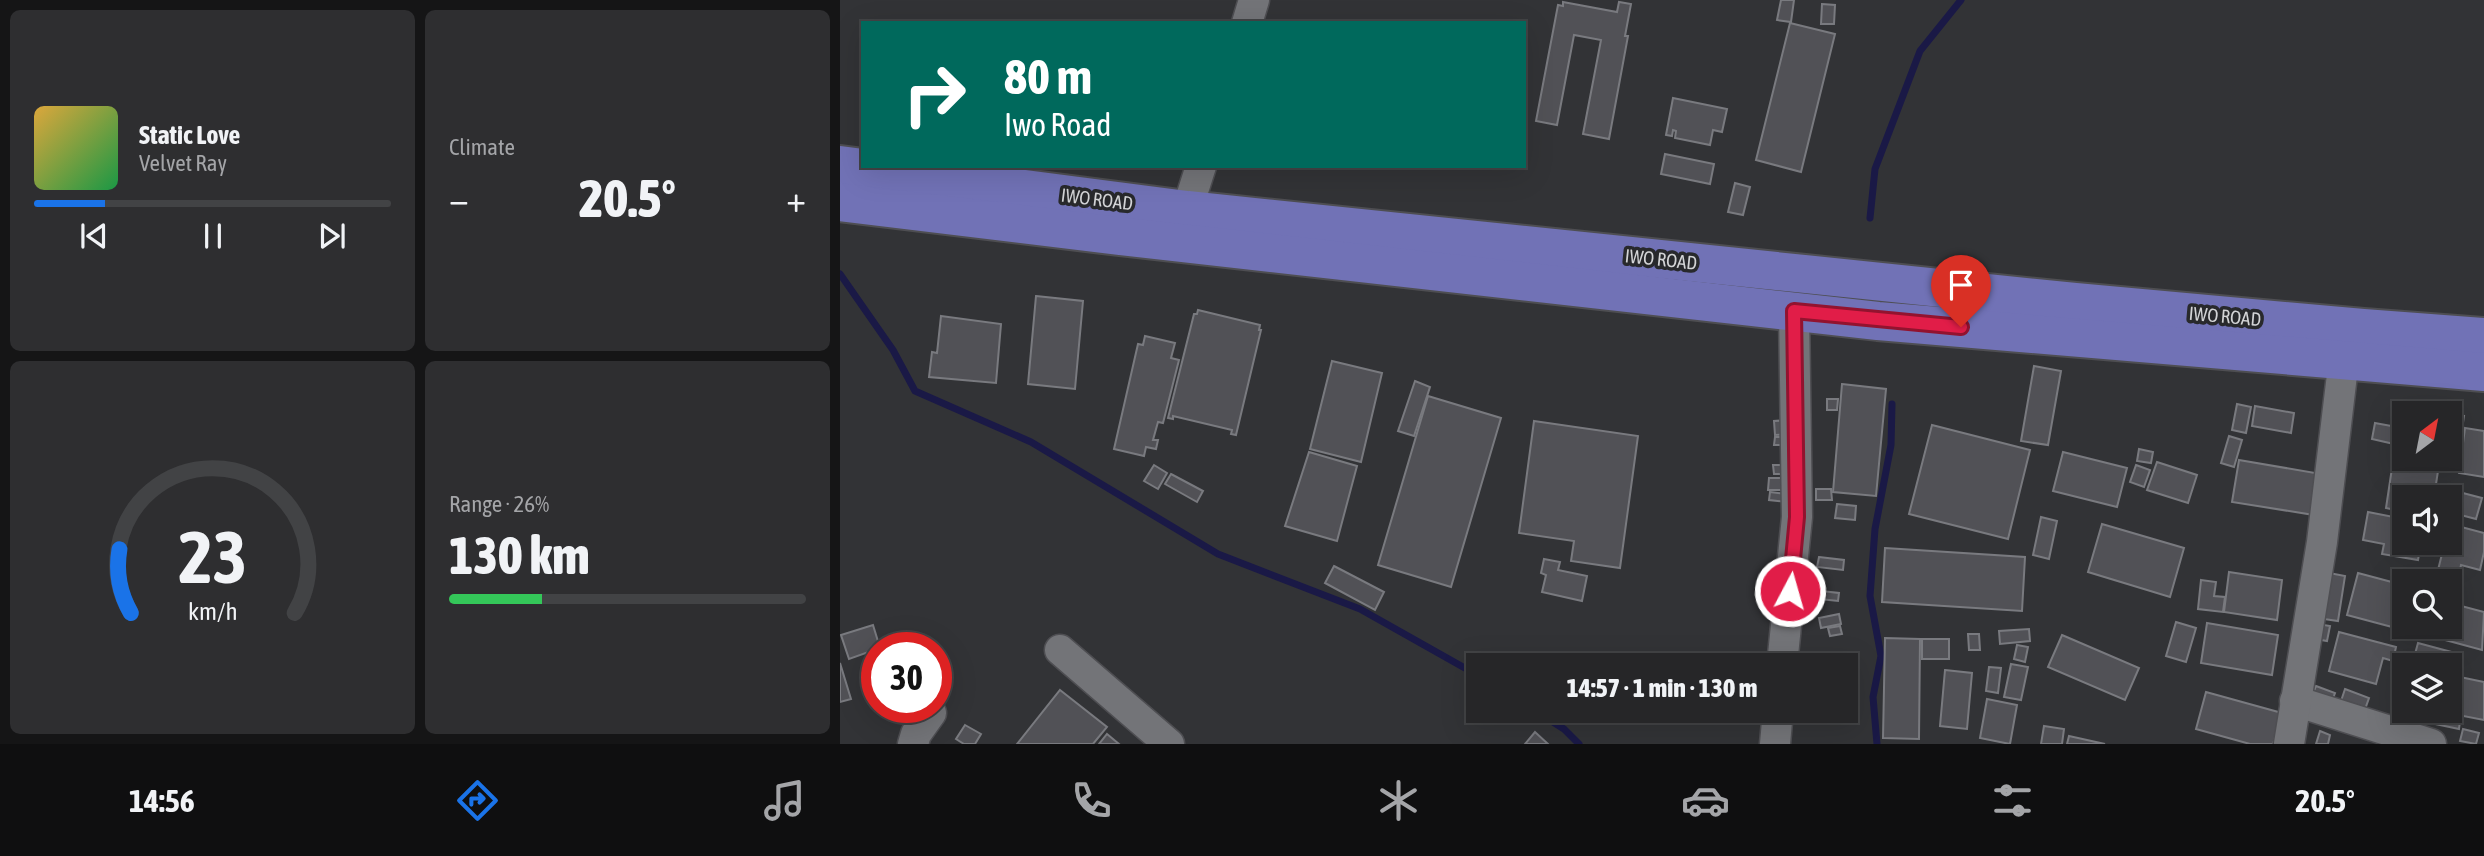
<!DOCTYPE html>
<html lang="en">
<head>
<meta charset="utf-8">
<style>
  body { margin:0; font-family:"Asap Condensed",sans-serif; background:#2e2e30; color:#f1f3f6; height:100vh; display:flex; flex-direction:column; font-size:26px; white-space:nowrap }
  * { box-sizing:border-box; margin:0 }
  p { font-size:23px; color:#a4a5a8 }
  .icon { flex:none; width:38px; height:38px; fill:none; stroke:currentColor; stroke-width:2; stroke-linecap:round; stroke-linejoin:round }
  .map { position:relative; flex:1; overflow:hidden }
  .drawer { display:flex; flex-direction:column; gap:10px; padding:10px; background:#151516; width:840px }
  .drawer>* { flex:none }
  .guide { position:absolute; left:21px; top:21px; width:665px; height:147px; border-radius:0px; box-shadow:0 7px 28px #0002,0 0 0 2px #424345; background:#00695c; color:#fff; overflow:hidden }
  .needle { width:46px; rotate:32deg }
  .tools { position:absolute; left:1552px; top:401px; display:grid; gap:14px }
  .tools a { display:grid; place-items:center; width:70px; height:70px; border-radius:0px; background:#262628; box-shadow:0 7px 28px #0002,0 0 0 2px #424345; font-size:35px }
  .speed { position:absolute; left:21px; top:632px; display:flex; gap:14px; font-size:35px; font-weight:700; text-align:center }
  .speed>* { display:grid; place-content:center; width:91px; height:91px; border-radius:50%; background:#262628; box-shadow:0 7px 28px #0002,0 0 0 2px #424345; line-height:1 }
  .speed .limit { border:10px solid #d22; background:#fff; color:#111 }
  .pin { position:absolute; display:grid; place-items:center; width:60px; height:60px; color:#fff; margin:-72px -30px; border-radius:50% 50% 50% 0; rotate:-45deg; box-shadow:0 0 7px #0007 }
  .pin .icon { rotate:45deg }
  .me { position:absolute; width:77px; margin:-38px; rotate:6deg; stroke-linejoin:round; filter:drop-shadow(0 0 5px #0008) }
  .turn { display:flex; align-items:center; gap:24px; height:147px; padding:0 28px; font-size:32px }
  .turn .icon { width:91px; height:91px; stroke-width:2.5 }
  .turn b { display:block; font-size:49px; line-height:60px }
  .big { font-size:52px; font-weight:800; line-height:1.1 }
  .drawer .tile { flex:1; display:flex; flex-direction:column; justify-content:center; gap:10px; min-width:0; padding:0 24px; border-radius:10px; background:#2e2e30 }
  .drawer .dial { align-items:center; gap:0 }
  .dial svg { height:182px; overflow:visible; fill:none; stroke:#424345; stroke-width:7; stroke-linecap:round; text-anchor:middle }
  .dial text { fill:#f1f3f6; stroke:none }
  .song { display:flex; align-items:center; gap:21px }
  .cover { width:84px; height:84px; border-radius:10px; background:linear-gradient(135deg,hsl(40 70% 55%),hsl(140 70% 35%)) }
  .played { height:7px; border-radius:4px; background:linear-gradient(90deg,#1a73e8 20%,#424345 20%) }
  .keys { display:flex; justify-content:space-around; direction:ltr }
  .heat { display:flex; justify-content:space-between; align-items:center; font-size:38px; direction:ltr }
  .charge { height:10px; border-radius:5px; background:linear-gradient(90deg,#34c759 26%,#424345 0) }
  .drawer .tiles { flex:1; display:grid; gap:10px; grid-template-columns:repeat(2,1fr) }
  .trip { position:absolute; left:626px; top:653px; width:392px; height:70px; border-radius:0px; background:#262628; box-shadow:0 7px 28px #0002,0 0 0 2px #424345; font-weight:800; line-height:70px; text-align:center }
  .tab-bar { display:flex; height:112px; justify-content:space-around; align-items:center; background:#0f0f10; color:#a4a5a8 }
  .tab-bar .icon { width:49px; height:49px }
  .tab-bar .on { color:#1a73e8 }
  .tab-bar b { font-size:32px; color:#f1f3f6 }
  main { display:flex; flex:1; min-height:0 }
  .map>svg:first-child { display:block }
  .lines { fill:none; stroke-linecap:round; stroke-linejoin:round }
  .stream { stroke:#1a1946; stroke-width:7 }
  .building { fill:#515156; stroke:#797a7f; stroke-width:2 }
  .minor-casing { stroke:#4e4e52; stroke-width:33 }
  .primary-casing { stroke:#4e4e52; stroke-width:42 }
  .minor { stroke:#737478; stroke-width:30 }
  .primary { stroke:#7172b6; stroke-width:38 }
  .route-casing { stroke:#92132f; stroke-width:18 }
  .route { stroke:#e11d48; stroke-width:12 }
  .labels { text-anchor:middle; stroke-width:7; stroke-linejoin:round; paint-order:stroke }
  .street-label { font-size:19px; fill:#d3d4d6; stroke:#28292c }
</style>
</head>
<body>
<main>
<section class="drawer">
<div class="tiles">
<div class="tile">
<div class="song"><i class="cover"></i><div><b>Static Love</b><p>Velvet Ray</p></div></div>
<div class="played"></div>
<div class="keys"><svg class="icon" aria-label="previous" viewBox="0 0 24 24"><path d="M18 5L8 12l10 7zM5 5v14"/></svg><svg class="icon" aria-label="pause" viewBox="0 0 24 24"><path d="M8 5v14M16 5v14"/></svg><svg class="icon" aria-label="next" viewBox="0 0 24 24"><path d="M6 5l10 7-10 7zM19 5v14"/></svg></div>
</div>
<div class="tile"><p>Climate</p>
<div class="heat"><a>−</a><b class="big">20.5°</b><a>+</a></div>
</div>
<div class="tile dial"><svg viewBox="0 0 100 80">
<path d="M14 69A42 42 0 1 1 86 69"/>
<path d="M14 69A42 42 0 0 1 9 41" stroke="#1a73e8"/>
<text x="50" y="56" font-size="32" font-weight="700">23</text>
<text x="50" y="72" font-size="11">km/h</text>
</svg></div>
<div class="tile"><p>Range · 26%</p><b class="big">130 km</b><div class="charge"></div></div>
</div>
</section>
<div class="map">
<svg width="1644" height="744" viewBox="0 0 1644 744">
  <rect width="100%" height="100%" fill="#323336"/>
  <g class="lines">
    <g class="stream">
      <path d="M1030 218 1035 169 1080 51 1121 0"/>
      <path d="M0 274 53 350 75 391 191 442 378 554 520 609 639 676"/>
      <path d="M694 710 724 729 739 744"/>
      <path d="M1037 744 1033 697 1041 656 1030 596 1035 529 1051 445 1052 404"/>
    </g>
  </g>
  <g class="building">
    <path d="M941 0H954L951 22 937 20Z"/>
    <path d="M723 2 777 12 779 2 791 4 785 36H788L769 139 743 134 761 40 734 35 717 125 696 121 718 5 723 6Z"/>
    <path d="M982 4 995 5 994 24H981Z"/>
    <path d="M950 23 995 34 961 172 916 160Z"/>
    <path d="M833 98 887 109 882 132 873 130 870 145 835 138 836 131 833 130 832 136 826 135Z"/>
    <path d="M825 154 874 164 870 184 821 174Z"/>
    <path d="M895 183 910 187 903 215 888 212Z"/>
    <path d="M196 296 243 301 235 389 188 384Z"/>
    <path d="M358 310 420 325 419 330H421L396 435 391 434 392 430 333 416V419L328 418 354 314H357Z"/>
    <path d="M101 316 161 324 156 383 89 377 92 352 97 353Z"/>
    <path d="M305 336 335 343 331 358 339 360 323 423 318 422 313 440H318L316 449 306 447 304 456 274 449 298 344 303 345Z"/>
    <path d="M492 361 542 373 521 462 470 449Z"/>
    <path d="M1194 366 1221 371 1208 445 1181 441Z"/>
    <path d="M575 381 590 387 574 436 558 431Z"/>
    <path d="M1002 384 1046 389 1036 496 993 492Z"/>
    <path d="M588 396 661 418 611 587 538 565Z"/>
    <path d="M987 399H998L997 410H987Z"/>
    <path d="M1397 404 1411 407 1406 433 1392 430Z"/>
    <path d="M1415 406 1454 413 1451 433 1412 426Z"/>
    <path d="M1615 415 1624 416 1619 451 1610 450Z"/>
    <path d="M950 420 951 434 935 435 934 421Z"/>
    <path d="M694 421 798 436 780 568 731 561 734 541 679 533Z"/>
    <path d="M1535 423 1557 427 1554 444 1532 439Z"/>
    <path d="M1092 425 1190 450 1168 539 1069 514Z"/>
    <path d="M1558 428 1564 429V458H1600L1594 497H1564V512L1546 508Z"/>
    <path d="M1625 428 1644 431V477L1619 473Z"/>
    <path d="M1389 436 1402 440 1394 467 1381 463Z"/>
    <path d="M935 437H947V445H934Z"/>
    <path d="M1299 449 1313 452 1311 463 1297 461Z"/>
    <path d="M469 452 517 466 497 541 445 526Z"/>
    <path d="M1223 452 1287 468 1277 507 1213 491Z"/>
    <path d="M1399 460 1481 474 1474 515 1392 502Z"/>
    <path d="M1317 462 1357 475 1348 503 1307 490Z"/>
    <path d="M314 465 327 473 318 489 304 481Z"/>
    <path d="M933 465H944V474H934Z"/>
    <path d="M1296 465 1310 470 1304 487 1290 482Z"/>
    <path d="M331 474 363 491 357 502 325 484Z"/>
    <path d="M929 478H947V490H928Z"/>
    <path d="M976 489H991L992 500H976Z"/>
    <path d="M930 492 947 494 946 502 929 500Z"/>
    <path d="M1619 492 1642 498 1636 519 1613 513Z"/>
    <path d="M997 504 1016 506 1015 520 995 518Z"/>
    <path d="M1528 512 1564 519V542H1581L1578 560 1542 554 1544 544 1523 540Z"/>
    <path d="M1201 517 1217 521 1209 559 1193 555Z"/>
    <path d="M1262 524 1344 548 1330 597 1248 572Z"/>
    <path d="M1610 524 1644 533V552L1640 570 1621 565 1619 575 1598 570 1605 542H1610Z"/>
    <path d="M1045 548 1185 557 1182 611 1042 602Z"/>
    <path d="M979 557 1004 560 1003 570 977 567Z"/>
    <path d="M704 559 720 562 718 570 747 576 742 601 702 592 706 575 701 573Z"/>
    <path d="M494 566 544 592 535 610 485 583Z"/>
    <path d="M1389 572 1442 580 1437 620 1384 612Z"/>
    <path d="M1484 572 1505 576 1498 621 1477 618Z"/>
    <path d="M1518 573 1563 585 1552 627 1507 615Z"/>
    <path d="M1361 580 1376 582 1374 596 1385 597 1383 612 1358 609Z"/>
    <path d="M1610 586 1617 588 1614 597 1610 596Z"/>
    <path d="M981 591 999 593 998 601 980 599Z"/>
    <path d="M1610 603 1644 612 1642 650 1583 634 1585 626H1610Z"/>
    <path d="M999 614 1001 624 981 628 979 618Z"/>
    <path d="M1336 622 1356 628 1346 662 1326 656Z"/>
    <path d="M1367 623 1438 635 1432 675 1361 663Z"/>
    <path d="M1472 623 1490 626 1487 641 1470 638Z"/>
    <path d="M33 625 40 648 9 659 1 635Z"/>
    <path d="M1000 626 1002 634 990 636 988 628Z"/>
    <path d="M1189 629 1190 641 1160 644 1159 631Z"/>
    <path d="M1499 632 1556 647 1553 661 1543 658 1536 684 1489 671Z"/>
    <path d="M1128 634H1139L1140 650H1129Z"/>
    <path d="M1222 635 1299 668 1285 700 1208 667Z"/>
    <path d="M1045 638 1080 639 1079 739 1043 738Z"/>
    <rect x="1082" y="639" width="27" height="20"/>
    <path d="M1578 643 1619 654 1610 686V665H1572Z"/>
    <path d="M1177 645 1188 647 1185 662 1174 659Z"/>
    <path d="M0 663 11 699 0 702Z"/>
    <path d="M1171 664 1188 667 1181 700 1164 697Z"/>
    <path d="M1149 667 1161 668 1158 693 1146 691Z"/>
    <path d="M1105 670 1132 673 1127 729 1100 726Z"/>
    <path d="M1620 677 1644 682V720L1613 714Z"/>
    <path d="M1476 686 1495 693 1490 706 1471 698Z"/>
    <path d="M1505 689 1529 698 1523 715 1499 707Z"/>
    <path d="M220 690 267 727 253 744H177Z"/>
    <path d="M1366 692 1442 713 1433 744H1410L1356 729Z"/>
    <path d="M1147 699 1177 705 1170 744 1140 738Z"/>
    <path d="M1596 717 1620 721 1619 729 1595 724Z"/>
    <path d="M125 725 141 734 135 744H124L116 739Z"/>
    <path d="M1204 726 1224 729 1222 744H1201Z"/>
    <path d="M1623 729 1639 733 1636 744 1620 741Z"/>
    <path d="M1480 731 1490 735 1488 744H1476Z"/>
    <path d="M695 732 708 744H685Z"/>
    <path d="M267 734 279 744H259Z"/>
    <path d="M1229 736 1265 744H1227Z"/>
  </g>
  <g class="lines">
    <g class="minor-casing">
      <g id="minor">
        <path d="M407 23 414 0"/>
        <path d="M347 210 361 166"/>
        <path d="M220 650 329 744"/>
        <path d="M942 665 957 517 954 311"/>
        <path d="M1455 701 1591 744"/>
        <path d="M73 744 76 734 91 713"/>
        <path d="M935 744 938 710"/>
        <path d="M1449 744 1482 542 1504 358"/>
      </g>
    </g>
    <g class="primary-casing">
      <g id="primary">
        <path d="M0 165 347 210 1235 302 1523 328 1644 337"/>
        <path d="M0 202 279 236 1038 321 1644 372"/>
      </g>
    </g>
    <use href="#minor" class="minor"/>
    <use href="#primary" class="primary"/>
  </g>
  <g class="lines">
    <g class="route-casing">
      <path id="route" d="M950 591 957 517 954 311 1121 327"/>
    </g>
    <use href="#route" class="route"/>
  </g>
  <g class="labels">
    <g class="street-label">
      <text transform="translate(257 199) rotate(7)" y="7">IWO ROAD</text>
      <text transform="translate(821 259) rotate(6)" y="7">IWO ROAD</text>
      <text transform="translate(1385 316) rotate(5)" y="7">IWO ROAD</text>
    </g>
  </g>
</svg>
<div class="tools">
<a><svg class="needle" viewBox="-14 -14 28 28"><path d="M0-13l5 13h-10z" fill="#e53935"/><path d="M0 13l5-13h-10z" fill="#a4a5a8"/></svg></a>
<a><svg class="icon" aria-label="sound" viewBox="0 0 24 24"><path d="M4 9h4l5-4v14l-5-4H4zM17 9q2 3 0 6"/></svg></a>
<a><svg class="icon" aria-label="search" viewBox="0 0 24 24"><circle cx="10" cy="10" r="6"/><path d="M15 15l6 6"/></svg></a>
<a><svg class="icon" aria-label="layers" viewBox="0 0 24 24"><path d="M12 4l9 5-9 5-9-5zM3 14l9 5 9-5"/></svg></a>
</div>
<div class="speed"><div class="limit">30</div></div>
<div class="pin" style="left:1121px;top:327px;background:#d93025"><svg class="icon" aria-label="arrive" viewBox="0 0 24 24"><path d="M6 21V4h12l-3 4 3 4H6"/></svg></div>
<svg class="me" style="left:950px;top:591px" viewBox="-20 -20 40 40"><circle r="17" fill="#e11d48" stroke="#fff" stroke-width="3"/><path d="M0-11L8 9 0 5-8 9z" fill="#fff"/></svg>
<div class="trip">14:57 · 1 min · 130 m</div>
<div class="guide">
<div class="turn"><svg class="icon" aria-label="right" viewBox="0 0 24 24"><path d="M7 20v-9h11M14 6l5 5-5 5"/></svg><div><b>80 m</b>Iwo Road</div></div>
</div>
</div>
</main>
<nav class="tab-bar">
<b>14:56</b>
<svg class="icon on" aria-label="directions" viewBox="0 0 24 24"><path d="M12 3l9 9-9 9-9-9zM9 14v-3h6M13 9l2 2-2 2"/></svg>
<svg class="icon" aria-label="music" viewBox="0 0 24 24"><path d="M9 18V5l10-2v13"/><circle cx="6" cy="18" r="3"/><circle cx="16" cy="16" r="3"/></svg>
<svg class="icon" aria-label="phone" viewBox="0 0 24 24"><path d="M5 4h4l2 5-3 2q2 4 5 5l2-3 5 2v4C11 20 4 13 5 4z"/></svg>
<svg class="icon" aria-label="climate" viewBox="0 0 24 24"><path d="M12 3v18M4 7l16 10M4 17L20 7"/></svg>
<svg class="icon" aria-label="car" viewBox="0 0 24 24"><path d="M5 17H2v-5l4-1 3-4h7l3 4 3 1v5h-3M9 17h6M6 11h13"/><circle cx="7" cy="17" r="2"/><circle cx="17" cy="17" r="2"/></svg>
<svg class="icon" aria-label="filters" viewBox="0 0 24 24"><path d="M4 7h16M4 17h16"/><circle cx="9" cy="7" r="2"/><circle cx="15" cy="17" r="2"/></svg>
<b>20.5°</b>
</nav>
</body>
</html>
